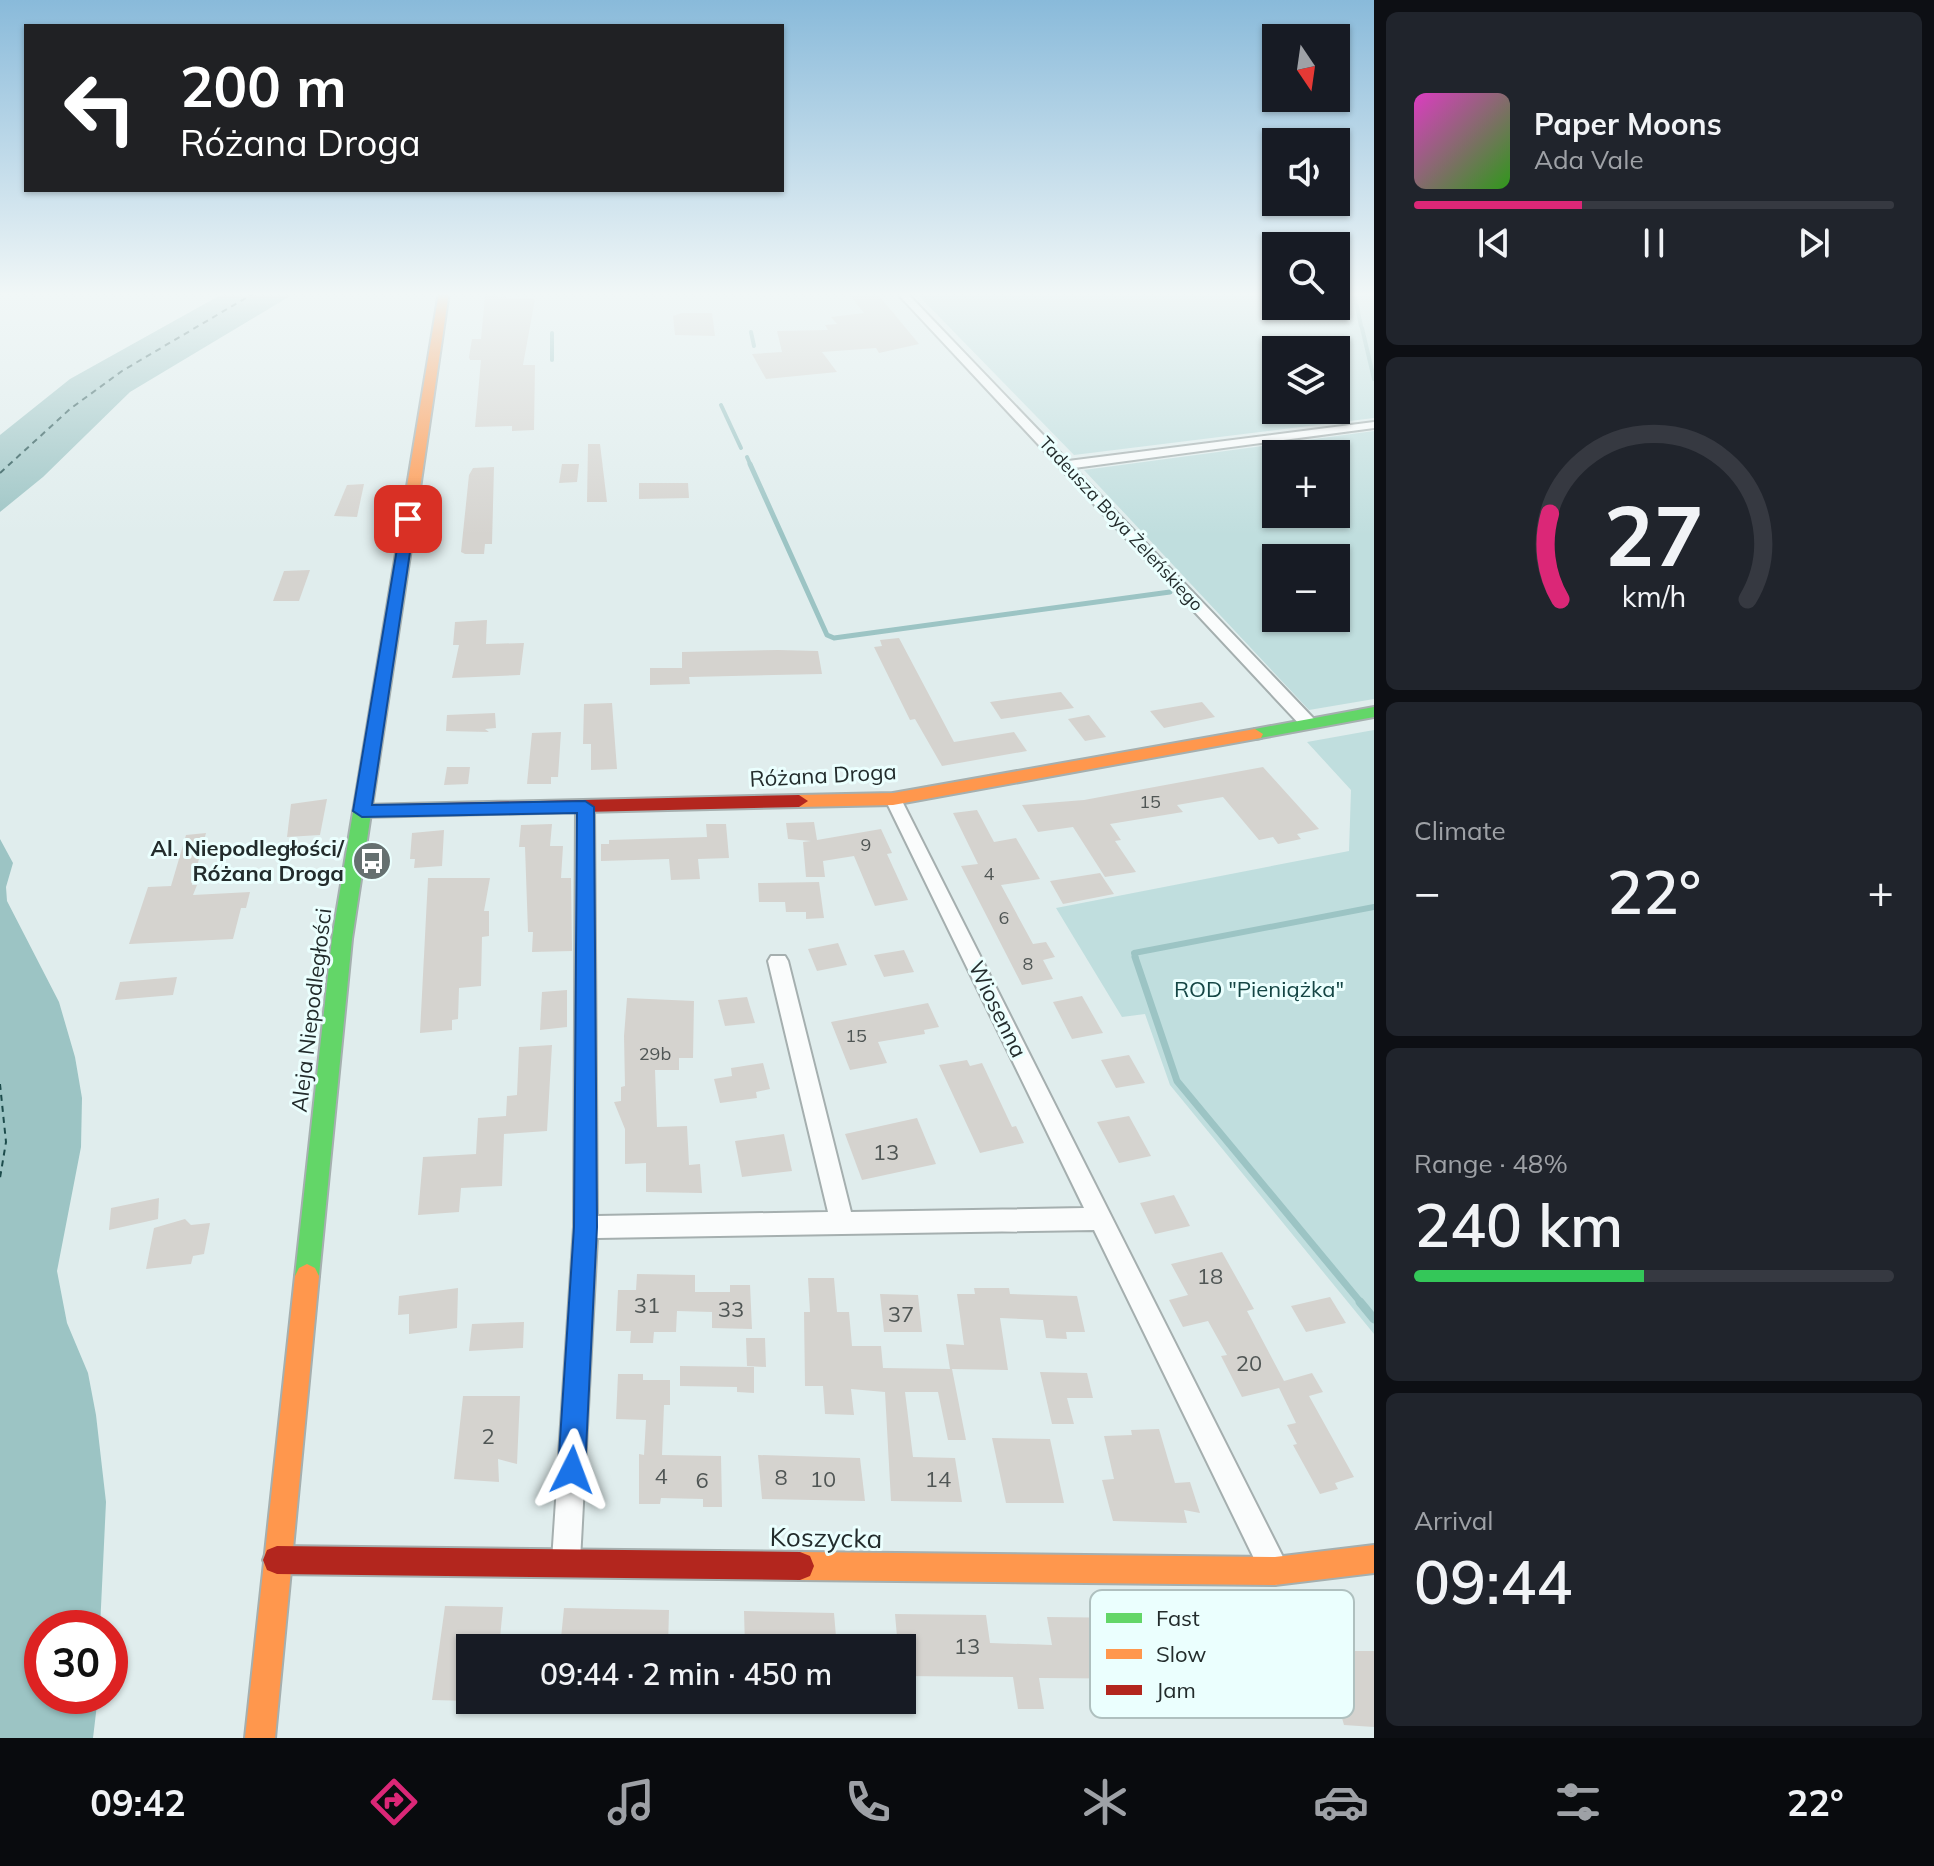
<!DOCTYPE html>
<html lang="en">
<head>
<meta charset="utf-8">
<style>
  body { margin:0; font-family:Mulish,sans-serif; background:#20242c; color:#f1f3f6; height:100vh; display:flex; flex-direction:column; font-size:30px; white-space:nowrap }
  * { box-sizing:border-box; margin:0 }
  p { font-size:26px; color:#9ea1a6 }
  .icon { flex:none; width:44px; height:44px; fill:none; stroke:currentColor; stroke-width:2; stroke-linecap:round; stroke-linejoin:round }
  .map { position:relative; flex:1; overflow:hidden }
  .sheet { display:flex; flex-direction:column; gap:12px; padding:12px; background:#0d0f14; width:560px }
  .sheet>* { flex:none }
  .hud { position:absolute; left:24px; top:24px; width:760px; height:168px; border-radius:0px; box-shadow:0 2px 6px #0004; background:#202124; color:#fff; overflow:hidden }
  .needle { width:52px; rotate:167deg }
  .tools { position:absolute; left:1262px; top:24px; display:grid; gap:16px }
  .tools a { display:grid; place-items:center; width:88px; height:88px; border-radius:0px; background:#171b24; box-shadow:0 2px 6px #0004; font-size:40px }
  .speed { position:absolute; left:24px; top:1610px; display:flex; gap:16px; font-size:40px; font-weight:700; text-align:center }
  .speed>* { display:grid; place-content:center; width:104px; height:104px; border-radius:50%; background:#171b24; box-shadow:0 2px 6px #0004; line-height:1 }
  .speed .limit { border:12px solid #d22; background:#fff; color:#111 }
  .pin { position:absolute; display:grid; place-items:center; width:68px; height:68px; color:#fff; margin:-34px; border-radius:16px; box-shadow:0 4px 12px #0006 }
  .me { position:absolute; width:88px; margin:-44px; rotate:3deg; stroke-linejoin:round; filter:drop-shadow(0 0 6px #0008) }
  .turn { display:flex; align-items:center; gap:28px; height:168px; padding:0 24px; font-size:36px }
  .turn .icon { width:104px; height:104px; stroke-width:2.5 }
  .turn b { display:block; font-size:56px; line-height:68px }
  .big { font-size:60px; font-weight:600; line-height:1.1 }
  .sheet .card { flex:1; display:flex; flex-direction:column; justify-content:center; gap:12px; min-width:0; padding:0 28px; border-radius:12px; background:#20242c }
  .sheet .dial { align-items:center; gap:0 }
  .dial svg { height:208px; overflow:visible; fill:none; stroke:#363941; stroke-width:7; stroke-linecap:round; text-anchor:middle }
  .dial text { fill:#f1f3f6; stroke:none }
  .song { display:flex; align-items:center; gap:24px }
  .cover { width:96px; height:96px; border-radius:12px; background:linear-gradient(135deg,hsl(310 70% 55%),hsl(110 70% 35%)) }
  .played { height:8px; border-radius:4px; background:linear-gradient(90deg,#db2777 35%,#363941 35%) }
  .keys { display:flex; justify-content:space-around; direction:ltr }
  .heat { display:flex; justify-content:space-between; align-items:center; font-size:44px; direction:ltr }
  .charge { height:12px; border-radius:6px; background:linear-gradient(90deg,#34c759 48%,#363941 0) }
  .trip { position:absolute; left:456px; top:1634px; width:460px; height:80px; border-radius:0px; background:#171b24; box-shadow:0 2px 6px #0004; font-weight:600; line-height:80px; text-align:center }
  .dock { display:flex; height:128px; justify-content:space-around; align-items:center; background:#090b0e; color:#9ea1a6 }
  .dock .icon { width:56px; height:56px }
  .dock .current { color:#db2777 }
  .dock b { font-size:36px; color:#f1f3f6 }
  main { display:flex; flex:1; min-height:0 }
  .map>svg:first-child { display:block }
  .green { fill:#c0dede; fill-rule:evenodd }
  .water { fill:#9cc4c4 }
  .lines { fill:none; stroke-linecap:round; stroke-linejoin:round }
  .stream-far4 { stroke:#9cc4c4; stroke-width:4 }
  .stream-far3 { stroke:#9cc4c4; stroke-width:5 }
  .stream-far2 { stroke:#9cc4c4; stroke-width:6 }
  .stream-far1 { stroke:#9cc4c4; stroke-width:7 }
  .stream { stroke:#9cc4c4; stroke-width:9 }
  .ferry { stroke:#1d4c4c; stroke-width:2; stroke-dasharray:6 5; stroke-linecap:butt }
  .building { fill:#d5d3cf }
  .street-casing { stroke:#a5afaf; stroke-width:4 }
  .fast-casing { stroke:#a5afaf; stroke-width:4 }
  .slow-casing { stroke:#a5afaf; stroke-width:4 }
  .jam-casing { stroke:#a5afaf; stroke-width:4 }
  .street { fill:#fafcfc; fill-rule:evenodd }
  .fast { fill:#63d668; fill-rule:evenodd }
  .slow { fill:#ff974d; fill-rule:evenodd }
  .jam { fill:#b3261e; fill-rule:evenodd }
  .route { fill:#1a73e8; stroke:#114b97; stroke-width:2 }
  .labels { text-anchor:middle; stroke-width:6; stroke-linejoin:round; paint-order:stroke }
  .far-street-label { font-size:18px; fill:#232c2c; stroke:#ebfffe }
  .number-label { font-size:18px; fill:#505655 }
  .street-label { font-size:22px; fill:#232c2c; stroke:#ebfffe }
  .poi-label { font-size:22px; font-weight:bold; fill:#232c2c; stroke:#ebfffe; text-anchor:end }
  .park-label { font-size:22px; fill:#154645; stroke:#ebfffe }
  .near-number-label { font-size:22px; fill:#505655 }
  .near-street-label { font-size:26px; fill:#232c2c; stroke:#ebfffe }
  .key { fill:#ebfffe; stroke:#afc0bf; stroke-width:2 }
  .key-label { font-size:22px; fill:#232c2c }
</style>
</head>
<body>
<main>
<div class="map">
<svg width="1374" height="1738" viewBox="0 0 1374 1738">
  <rect width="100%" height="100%" fill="#e0eded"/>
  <g class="green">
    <path d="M915 292H1276V306H1336V292H1374V418L1074 455ZM1276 350H1336V410H1276Z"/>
    <path d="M1374 431V699L1309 710 1084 470ZM1276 454H1336V514H1276ZM1276 558H1336V618H1276Z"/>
    <path d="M1374 730V1334L1170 1085 1145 1014 1122 1017 1056 908 1349 851 1351 790 1307 742Z"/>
  </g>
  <g class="water">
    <path d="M226 292H297L130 392 43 477 0 512V435L70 379Z"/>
    <path d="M0 839 13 863 6 887 7 901 59 1002 75 1057 82 1098 81 1147 57 1271 67 1323 88 1373 96 1415 106 1502 100 1628H42V1696H98L93 1738H0Z"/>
  </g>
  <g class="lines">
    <g class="stream-far4">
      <path d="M1355 297 1361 326"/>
      <path d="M1362 328 1374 379"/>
      <path d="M751 332 754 346"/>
      <path d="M552 333V360"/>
      <path d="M721 405 741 448"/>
      <path d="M747 457 751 466"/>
    </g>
    <path class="stream-far3" d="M750 464 827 635 834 638 1170 592"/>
    <path class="stream-far2" d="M1136 959 1134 953 1374 907"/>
    <path class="stream-far1" d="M1135 957 1177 1081 1362 1304"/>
    <path class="stream" d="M1360 1302 1374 1319"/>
    <g class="ferry">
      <path d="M0 473 70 409 122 371 256 292"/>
      <path d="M0 1084 6 1142 0 1178"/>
    </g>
  </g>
  <g class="building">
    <path d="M847 292H876L919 344 879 353 876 348 822 352 837 372 766 379 752 354 782 352 777 331 828 330 825 325 837 324 831 317 864 313Z"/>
    <path d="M485 296 535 299 523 365H535L534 430 512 431V426L475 427 481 360H470L469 357 472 339H481Z"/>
    <path d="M682 313H712L715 336 675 335 673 316Z"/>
    <path d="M588 444H600L607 502H587Z"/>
    <path d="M562 464H579L577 482 559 483Z"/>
    <path d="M494 467 492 544H485L484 554H465L461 552 469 475 473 468Z"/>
    <path d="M639 483H688L689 498 639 499Z"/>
    <path d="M364 484 357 517 334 516 347 485Z"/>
    <path d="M310 570 299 601H273L284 571Z"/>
    <path d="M487 620 486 644 524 643 520 675 452 678 459 645H453L455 622Z"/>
    <path d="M899 638 954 742 1014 732 1027 751 942 766 915 719 910 720 874 647 882 646 880 640Z"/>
    <path d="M778 650 818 651 822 674 689 677 690 684 650 685V668H682V652Z"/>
    <path d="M1061 692 1074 708 1001 719 990 702Z"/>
    <path d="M1202 702 1215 717 1164 728 1150 711Z"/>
    <path d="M612 703 617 769 591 770V744H583L584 704Z"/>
    <path d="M495 713 496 728 485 729 489 732 446 731 447 715Z"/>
    <path d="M1089 715 1106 737 1085 741 1068 719Z"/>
    <path d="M561 732 558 777H551V784H527L532 733Z"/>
    <path d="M447 767H470L468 784 444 785Z"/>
    <path d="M1263 767 1319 829 1297 834 1301 839 1278 844 1273 837 1259 840 1223 797 1177 805 1183 812 1110 824 1121 840 1115 841 1136 872 1105 877 1073 827 1038 832 1022 805 1084 800Z"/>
    <path d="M327 799 320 835 287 837 291 804Z"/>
    <path d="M977 810 994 842 1016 838 1040 879 1001 885 1033 944 1046 942 1055 957 1043 960 1053 979 1022 985 961 866 978 864 953 813Z"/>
    <path d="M814 822 817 840 881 829 892 853 887 854 908 900 875 906 854 856 823 861 825 877H806L803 842 811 841 788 839 786 823Z"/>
    <path d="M552 824 550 846H563L561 878H571L572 951 532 952 533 932H528L525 847H519L521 825Z"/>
    <path d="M706 824H726L729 858 698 859 700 879 671 880 669 859 601 861V844H609V840L707 837Z"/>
    <path d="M444 830 442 866 414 868 415 859H410L412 833Z"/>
    <path d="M206 833 192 885H197L193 895 250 892 246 908H241L233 939 129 944 148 887 171 886 186 835Z"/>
    <path d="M1100 873 1114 894 1063 904 1050 881Z"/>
    <path d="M428 878H490L484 911H489V936L482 937 481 986 459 988 458 1019 452 1020V1030L420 1033Z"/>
    <path d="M819 882 824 918 806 919V912H786L785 902H759L758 883Z"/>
    <path d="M838 943 847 965 817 971 808 949Z"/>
    <path d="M904 950 914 972 884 977 874 955Z"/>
    <path d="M177 977 173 995 115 1000 120 982Z"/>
    <path d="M567 990V1027L540 1030 542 992Z"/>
    <path d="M1082 996 1103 1033 1072 1039 1053 1002Z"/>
    <path d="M747 997 755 1023 725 1026 718 1000Z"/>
    <path d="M627 998 694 1001 693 1058H679V1070H655L657 1127 687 1126 689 1165 700 1164 702 1193 646 1192V1163L625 1164V1129L614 1102 621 1101V1087L625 1086 624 1036Z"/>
    <path d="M928 1003 939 1027 924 1030 925 1034 878 1042 887 1063 850 1070 831 1022Z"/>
    <path d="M552 1045 547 1131 504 1134 502 1186 461 1188 459 1212 418 1215 423 1157 476 1154 478 1118 506 1116 507 1096 517 1095 519 1047Z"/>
    <path d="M1129 1055 1145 1083 1116 1088 1101 1060Z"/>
    <path d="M967 1060 970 1066 982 1063 1012 1127 1016 1126 1024 1143 980 1153 939 1065Z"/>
    <path d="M763 1063 770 1089 756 1092 757 1098 720 1103 714 1079 732 1076 731 1068Z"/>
    <path d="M1129 1116 1151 1156 1119 1163 1097 1122Z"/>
    <path d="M917 1118 936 1164 862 1180 845 1134Z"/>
    <path d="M784 1134 792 1171 742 1177 735 1141Z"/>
    <path d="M1174 1195 1190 1226 1155 1234 1140 1203Z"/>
    <path d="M159 1198 158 1219 109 1230 111 1208Z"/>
    <path d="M185 1219 191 1225 210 1223 204 1254 193 1256 191 1264 146 1269 154 1228Z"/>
    <path d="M1222 1252 1254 1309 1247 1311 1284 1381 1312 1373 1323 1392 1309 1396 1354 1477 1335 1483 1338 1489 1320 1494 1293 1445 1297 1444 1287 1425 1296 1423 1279 1388 1242 1397 1221 1356 1227 1355 1208 1321 1183 1327 1169 1300 1188 1295 1171 1264Z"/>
    <path d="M637 1274 695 1275V1292H730V1285H750L752 1329 712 1328V1312L677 1311 676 1332H654L653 1343H630L631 1331H616L618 1290H636Z"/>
    <path d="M808 1278H834L837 1312H849L852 1346H881L883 1368 950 1369 946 1344 964 1345 957 1294H975L974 1288H1009L1010 1294 1077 1296 1085 1332H1066L1067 1339 1046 1338 1043 1320 1000 1318 1008 1370 952 1369 966 1440H948L938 1392H905L913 1457 955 1458 962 1502 891 1501 885 1392 851 1389 854 1415 825 1414 823 1386H805L804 1312H810Z"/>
    <path d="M458 1288 457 1328 409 1334V1314L398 1315 399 1296Z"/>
    <path d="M880 1294 918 1295 922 1332H884Z"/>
    <path d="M1330 1297 1346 1323 1306 1332 1291 1306Z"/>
    <path d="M524 1322 523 1348 469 1351 472 1324Z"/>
    <path d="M746 1338H765L766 1367 747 1366Z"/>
    <path d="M680 1366 754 1367V1393L737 1392V1387L680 1386Z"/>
    <path d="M1040 1372 1087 1373 1093 1398H1067L1074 1424H1052Z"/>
    <path d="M618 1374H643V1380H670V1405H664L662 1455 721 1456 722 1507H703V1499L661 1498 660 1504H639V1454L644 1455 646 1420 616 1419Z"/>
    <path d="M463 1396H520L517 1464 498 1459 499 1482 454 1479Z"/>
    <path d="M1159 1429 1175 1483 1190 1482 1200 1513 1184 1510 1187 1523 1113 1521 1102 1480 1114 1479 1104 1436 1132 1435 1131 1430Z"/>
    <path d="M992 1438 1050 1439 1064 1503H1006Z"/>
    <path d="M758 1455 860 1458 865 1501 762 1499Z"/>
    <path d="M445 1606 503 1607 499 1648H470V1701L432 1700Z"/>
    <path d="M564 1608 669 1610 668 1648H560Z"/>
    <path d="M744 1611 834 1613 837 1648H745Z"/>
    <path d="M895 1614 986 1615 990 1643 1052 1645 1047 1617 1138 1618 1143 1644 1197 1646 1196 1642H1218L1214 1625 1301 1626 1309 1651H1374V1727L1344 1725 1336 1697 1210 1695 1209 1691H1172L1169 1679 1039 1678 1044 1709H1018L1013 1677 902 1676V1648H898Z"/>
  </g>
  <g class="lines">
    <g class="street-casing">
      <g id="street">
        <path d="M896 292H906L1068 461 1374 422V428L1074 468 1314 719 1316 723 1314 727H1302Z"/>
        <path d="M893 793 901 799 1285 1561 1289 1571 1285 1581 1275 1585 1265 1581 1094 1230 597 1238 580 1561 576 1571 566 1575 556 1571 552 1561 574 1227 576 807 579 803H591L594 807 597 1216 828 1212 768 961 771 956H785L788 961 851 1212 1084 1208 885 799Z"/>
      </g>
    </g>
    <g class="fast-casing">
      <g id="fast">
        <path d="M407 525 414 529 352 939 319 1276 315 1284 307 1288 299 1284 295 1276 332 939 400 529Z"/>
        <path d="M1374 707V717L1255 739 1247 734 1255 729Z"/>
      </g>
    </g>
    <g class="slow-casing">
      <g id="slow">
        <path d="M439 292H449L414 529 407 533 400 529Z"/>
        <path d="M1255 729 1263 734 1261 738 893 805 799 807 790 801 799 795 893 793Z"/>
        <path d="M307 1264 315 1268 319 1276 275 1738H245L295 1276 299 1268Z"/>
        <path d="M1374 1545V1573L1275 1585 800 1580 790 1576 786 1566 790 1556 800 1552 1275 1557Z"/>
      </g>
    </g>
    <g class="jam-casing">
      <g id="jam">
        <path d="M799 795 808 801 799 807 362 817 353 811 362 805Z"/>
        <path d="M277 1546 800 1552 810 1556 814 1566 810 1576 800 1580 277 1574 267 1570 263 1560 267 1550Z"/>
      </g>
    </g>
    <use href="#street" class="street"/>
    <use href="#fast" class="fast"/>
    <use href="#slow" class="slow"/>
    <use href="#jam" class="jam"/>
  </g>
  <linearGradient id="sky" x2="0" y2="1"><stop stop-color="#89bada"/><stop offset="0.55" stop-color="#f1f7f7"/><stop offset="1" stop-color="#f1f7f7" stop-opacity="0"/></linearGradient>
  <rect width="1374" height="535" fill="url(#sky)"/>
  <path class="route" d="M408 515 415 519 372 805 585 801 594 807 597 1227 585 1470 581 1479 572 1483 562 1479 558 1470 574 1227 577 813 362 817 353 811 402 519Z"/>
  <defs>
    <g id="bus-disc" transform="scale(2)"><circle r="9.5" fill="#657070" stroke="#ebfffe"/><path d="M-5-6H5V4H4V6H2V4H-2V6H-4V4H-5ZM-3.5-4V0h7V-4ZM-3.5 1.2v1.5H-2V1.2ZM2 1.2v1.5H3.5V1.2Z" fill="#fff"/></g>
  </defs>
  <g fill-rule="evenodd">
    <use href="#bus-disc" x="372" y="861"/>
  </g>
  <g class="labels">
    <g class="far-street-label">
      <text transform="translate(1121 524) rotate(47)" y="6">Tadeusza Boya Żeleńskiego</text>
    </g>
    <g class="number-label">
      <text x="1150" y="808">15</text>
      <text x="866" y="851">9</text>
      <text x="989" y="880">4</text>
      <text x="1004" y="924">6</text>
      <text x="1028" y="970">8</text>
      <text x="856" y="1042">15</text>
      <text x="655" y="1060">29b</text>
    </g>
    <g class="street-label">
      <text transform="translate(823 775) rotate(-3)" y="8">Różana Droga</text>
      <text transform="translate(998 1009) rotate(64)" y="8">Wiosenna</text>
      <text transform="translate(311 1010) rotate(-83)" y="8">Aleja Niepodległości</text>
    </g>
    <g class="poi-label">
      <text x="344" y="856">Al. Niepodległości/<tspan x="344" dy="25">Różana Droga</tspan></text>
    </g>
    <g class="park-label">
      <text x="1259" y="997">ROD "Pieniążka"</text>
    </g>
    <g class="near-number-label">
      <text x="886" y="1160">13</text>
      <text x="1210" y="1284">18</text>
      <text x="647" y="1313">31</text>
      <text x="731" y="1317">33</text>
      <text x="901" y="1322">37</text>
      <text x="1249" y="1371">20</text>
      <text x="488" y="1444">2</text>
      <text x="661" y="1484">4</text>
      <text x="781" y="1485">8</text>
      <text x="823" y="1487">10</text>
      <text x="938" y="1487">14</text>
      <text x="702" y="1488">6</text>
      <text x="967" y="1654">13</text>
    </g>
    <g class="near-street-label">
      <text transform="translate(826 1538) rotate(1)" y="9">Koszycka</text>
    </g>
  </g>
  <rect x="1090" y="1590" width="264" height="128" rx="12" class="key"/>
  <rect x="1106" y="1613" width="36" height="10" fill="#63d668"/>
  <rect x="1106" y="1649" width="36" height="10" fill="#ff974d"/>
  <rect x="1106" y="1685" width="36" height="10" fill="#b3261e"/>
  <g class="key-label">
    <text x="1156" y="1626">Fast</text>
    <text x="1156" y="1662">Slow</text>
    <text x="1156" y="1698">Jam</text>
  </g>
</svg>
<div class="tools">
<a><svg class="needle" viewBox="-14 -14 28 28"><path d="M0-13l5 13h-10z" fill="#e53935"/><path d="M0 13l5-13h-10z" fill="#9ea1a6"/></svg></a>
<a><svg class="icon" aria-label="sound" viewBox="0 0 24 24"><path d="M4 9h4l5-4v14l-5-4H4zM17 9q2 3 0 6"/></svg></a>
<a><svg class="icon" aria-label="search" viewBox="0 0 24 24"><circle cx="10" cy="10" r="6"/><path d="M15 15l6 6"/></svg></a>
<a><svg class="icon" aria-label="layers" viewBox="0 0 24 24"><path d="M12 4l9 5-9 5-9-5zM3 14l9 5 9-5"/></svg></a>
<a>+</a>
<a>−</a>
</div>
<div class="speed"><div class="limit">30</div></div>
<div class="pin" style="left:408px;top:519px;background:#d93025"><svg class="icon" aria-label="arrive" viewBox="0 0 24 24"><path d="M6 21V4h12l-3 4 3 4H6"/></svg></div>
<svg class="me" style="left:572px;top:1470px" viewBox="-20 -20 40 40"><path d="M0-17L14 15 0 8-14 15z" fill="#1a73e8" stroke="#fff" stroke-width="4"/></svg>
<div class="trip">09:44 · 2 min · 450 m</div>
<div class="hud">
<div class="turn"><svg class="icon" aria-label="left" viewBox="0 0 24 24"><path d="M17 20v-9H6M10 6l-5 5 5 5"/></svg><div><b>200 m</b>Różana Droga</div></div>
</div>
</div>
<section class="sheet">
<div class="card">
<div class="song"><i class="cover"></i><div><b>Paper Moons</b><p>Ada Vale</p></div></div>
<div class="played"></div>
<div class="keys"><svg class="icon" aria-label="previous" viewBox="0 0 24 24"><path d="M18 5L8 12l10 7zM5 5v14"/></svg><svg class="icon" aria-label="pause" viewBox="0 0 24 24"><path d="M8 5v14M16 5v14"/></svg><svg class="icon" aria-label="next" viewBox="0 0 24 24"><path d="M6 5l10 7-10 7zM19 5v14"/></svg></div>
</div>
<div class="card dial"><svg viewBox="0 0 100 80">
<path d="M14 69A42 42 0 1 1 86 69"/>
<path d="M14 69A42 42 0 0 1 10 36" stroke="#db2777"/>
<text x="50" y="56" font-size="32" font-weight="700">27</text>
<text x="50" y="72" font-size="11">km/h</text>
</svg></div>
<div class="card"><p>Climate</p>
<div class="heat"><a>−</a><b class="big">22°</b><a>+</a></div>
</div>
<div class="card"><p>Range · 48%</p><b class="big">240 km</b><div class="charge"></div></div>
<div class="card"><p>Arrival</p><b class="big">09:44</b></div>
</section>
</main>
<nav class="dock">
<b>09:42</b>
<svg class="icon current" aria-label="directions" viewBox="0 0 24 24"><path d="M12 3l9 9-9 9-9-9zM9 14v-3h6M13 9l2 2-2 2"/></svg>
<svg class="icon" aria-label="music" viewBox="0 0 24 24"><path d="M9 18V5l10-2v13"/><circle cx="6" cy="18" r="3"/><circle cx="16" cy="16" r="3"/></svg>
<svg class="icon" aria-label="phone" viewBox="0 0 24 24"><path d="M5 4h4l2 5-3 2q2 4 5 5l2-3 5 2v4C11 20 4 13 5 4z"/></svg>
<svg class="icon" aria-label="climate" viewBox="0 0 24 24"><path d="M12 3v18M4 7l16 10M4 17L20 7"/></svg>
<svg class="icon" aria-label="car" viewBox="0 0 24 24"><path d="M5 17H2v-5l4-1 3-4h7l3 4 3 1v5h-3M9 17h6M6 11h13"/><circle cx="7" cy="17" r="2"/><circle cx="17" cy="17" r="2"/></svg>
<svg class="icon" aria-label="filters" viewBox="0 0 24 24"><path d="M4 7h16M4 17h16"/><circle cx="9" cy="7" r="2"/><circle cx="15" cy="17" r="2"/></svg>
<b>22°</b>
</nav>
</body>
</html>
